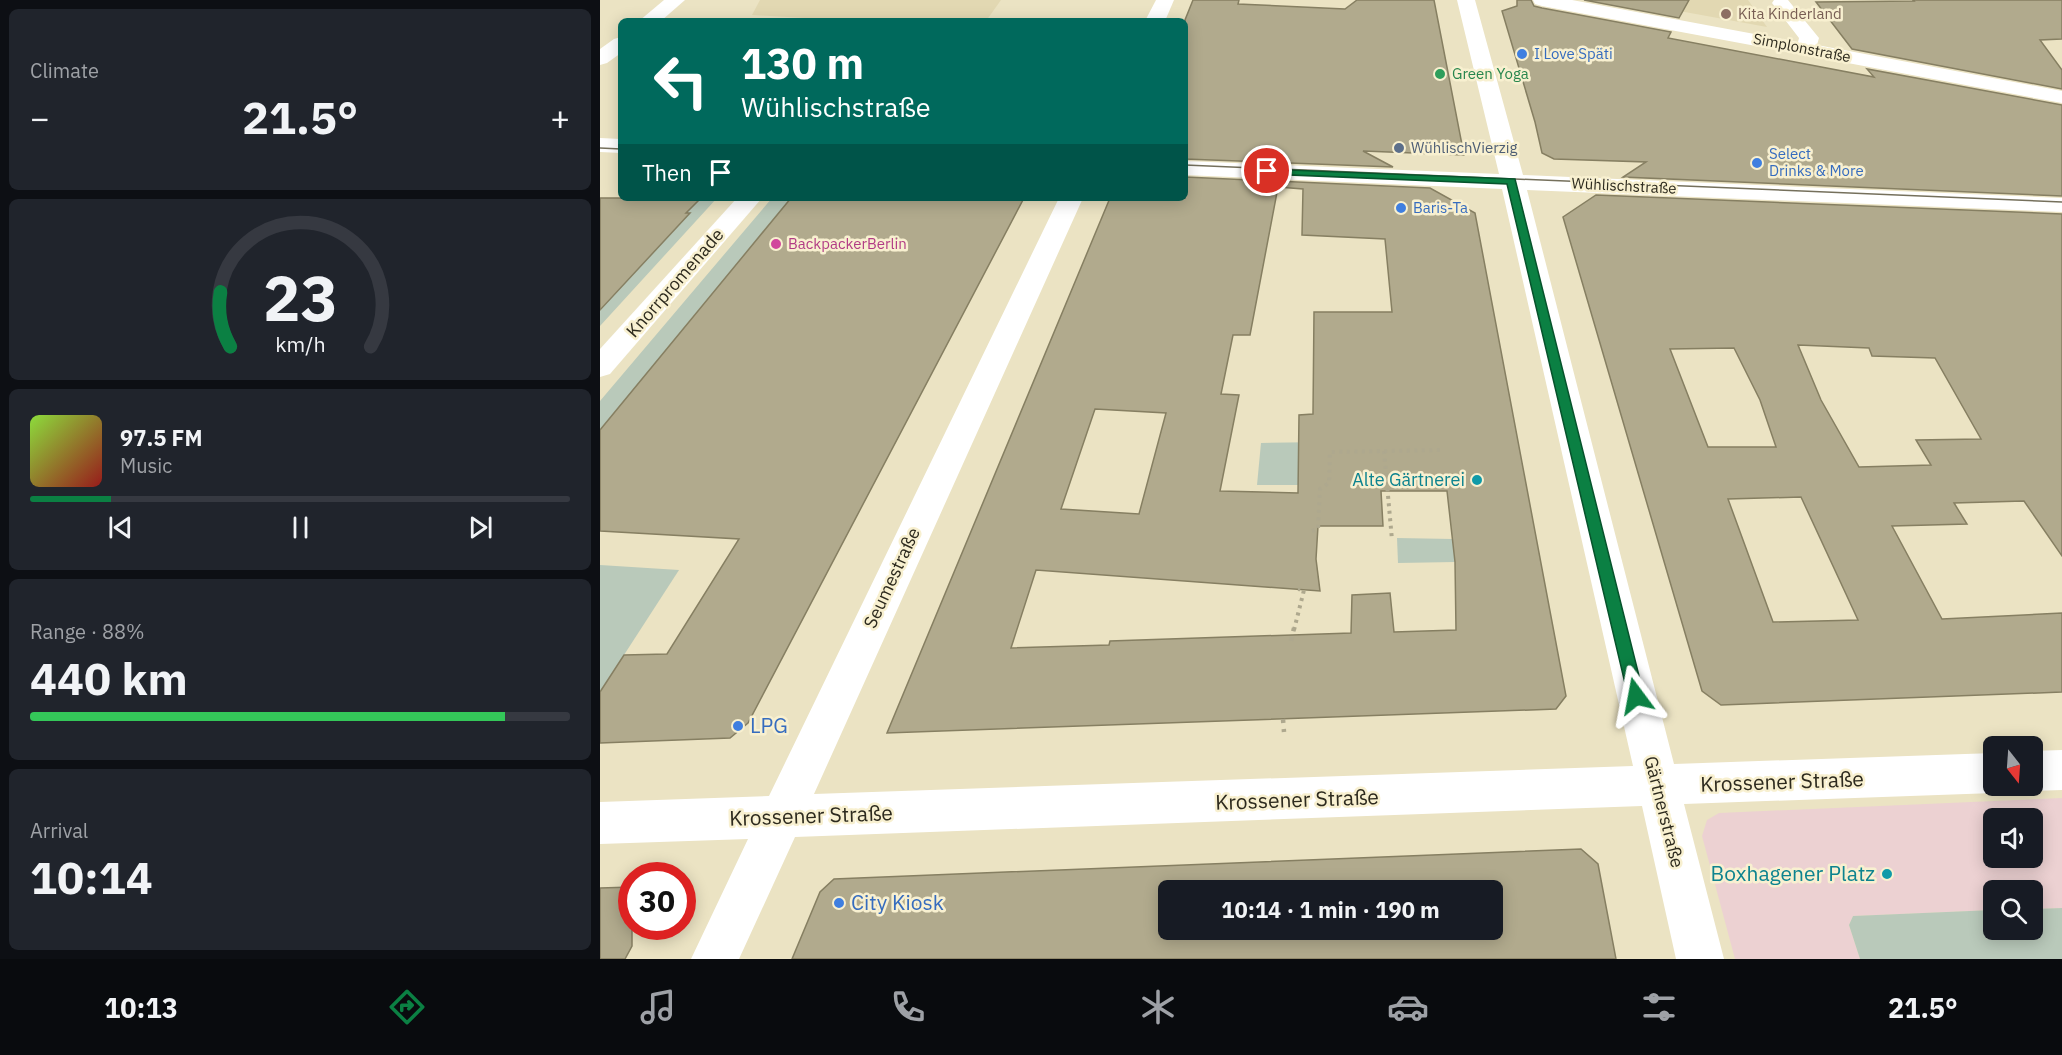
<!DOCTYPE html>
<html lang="en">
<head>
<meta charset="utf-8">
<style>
  body { margin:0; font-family:"IBM Plex Sans",sans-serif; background:#20242c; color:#f1f3f6; height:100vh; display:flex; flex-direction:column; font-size:22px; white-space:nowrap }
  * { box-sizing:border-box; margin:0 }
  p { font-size:20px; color:#9ea1a6 }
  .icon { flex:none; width:33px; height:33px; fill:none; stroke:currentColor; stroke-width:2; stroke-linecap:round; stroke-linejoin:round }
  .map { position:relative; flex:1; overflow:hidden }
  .details { display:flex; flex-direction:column; gap:9px; padding:9px; background:#0d0f14; width:600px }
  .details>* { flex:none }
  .hud { position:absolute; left:18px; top:18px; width:570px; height:183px; border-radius:9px; box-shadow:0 3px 15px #0003; background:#00695c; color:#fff; overflow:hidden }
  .needle { width:39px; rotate:163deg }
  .fabs { position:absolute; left:1383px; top:736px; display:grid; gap:12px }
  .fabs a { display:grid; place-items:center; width:60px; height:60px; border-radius:9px; background:#171b24; box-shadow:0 3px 15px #0003; font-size:30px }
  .speed { position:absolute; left:18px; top:862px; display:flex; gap:12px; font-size:30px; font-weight:700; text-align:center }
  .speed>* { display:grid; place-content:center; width:78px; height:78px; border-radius:50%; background:#171b24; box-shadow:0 3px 15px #0003; line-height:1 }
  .speed .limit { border:9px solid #d22; background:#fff; color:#111 }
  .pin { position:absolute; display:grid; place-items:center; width:51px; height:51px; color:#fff; margin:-26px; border:3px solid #fff; border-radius:50%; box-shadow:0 2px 6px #0007 }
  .me { position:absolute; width:66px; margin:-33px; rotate:347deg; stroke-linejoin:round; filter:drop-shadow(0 0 4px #0008) }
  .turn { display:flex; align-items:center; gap:21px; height:126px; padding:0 24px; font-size:27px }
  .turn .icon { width:78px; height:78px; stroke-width:2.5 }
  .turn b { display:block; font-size:42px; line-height:51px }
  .then { display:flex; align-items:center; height:57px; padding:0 24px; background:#0003; gap:12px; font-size:22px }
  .big { font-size:45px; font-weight:800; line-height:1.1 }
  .details .widget { flex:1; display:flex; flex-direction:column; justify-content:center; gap:9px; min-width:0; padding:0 21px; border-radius:9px; background:#20242c }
  .details .dial { align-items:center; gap:0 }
  .dial svg { height:156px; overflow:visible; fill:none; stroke:#363941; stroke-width:7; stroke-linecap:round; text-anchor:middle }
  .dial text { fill:#f1f3f6; stroke:none }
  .song { display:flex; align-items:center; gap:18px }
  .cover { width:72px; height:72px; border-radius:9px; background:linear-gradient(135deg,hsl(90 70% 55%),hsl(0 70% 35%)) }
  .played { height:6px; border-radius:3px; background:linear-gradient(90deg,#0b8043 15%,#363941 15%) }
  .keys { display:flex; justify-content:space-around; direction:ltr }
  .heat { display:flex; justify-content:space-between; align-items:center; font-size:33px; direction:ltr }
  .charge { height:9px; border-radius:4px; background:linear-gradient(90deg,#34c759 88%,#363941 0) }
  .trip { position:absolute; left:558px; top:880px; width:345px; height:60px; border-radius:9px; background:#171b24; box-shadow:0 3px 15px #0003; font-weight:800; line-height:60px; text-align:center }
  .tabs { display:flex; height:96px; justify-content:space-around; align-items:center; background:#090b0e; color:#9ea1a6 }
  .tabs .icon { width:42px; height:42px }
  .tabs .on { color:#0b8043 }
  .tabs b { font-size:27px; color:#f1f3f6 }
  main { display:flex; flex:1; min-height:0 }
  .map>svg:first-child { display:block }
  .commercial { fill:#ecd1d2; fill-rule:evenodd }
  .built { fill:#e2d8b2 }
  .green { fill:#b9c9ba }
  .building { fill:#b1aa8d; stroke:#867f62; stroke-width:1.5; fill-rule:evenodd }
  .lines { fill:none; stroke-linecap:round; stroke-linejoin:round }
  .path-far1 { stroke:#aea88e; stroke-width:4; stroke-dasharray:3 4.5; stroke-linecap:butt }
  .path { stroke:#aea88e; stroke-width:4.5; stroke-dasharray:4 6; stroke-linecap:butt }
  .minor { fill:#fff; fill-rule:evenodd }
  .tram { stroke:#75705c; stroke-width:1.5 }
  .route { fill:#0b8043; stroke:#07532c; stroke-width:1.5 }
  .education-dot { fill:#8d6e63; stroke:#f8f0d0; stroke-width:2 }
  .shop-dot { fill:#3f7fe0; stroke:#f8f0d0; stroke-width:2 }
  .leisure-dot { fill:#2e9e5b; stroke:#f8f0d0; stroke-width:2 }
  .service-dot { fill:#5c6f8a; stroke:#f8f0d0; stroke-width:2 }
  .hotel-dot { fill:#d1479c; stroke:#f8f0d0; stroke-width:2 }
  .culture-dot { fill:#0f9aa8; stroke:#f8f0d0; stroke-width:2 }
  .labels { text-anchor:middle; stroke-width:5; stroke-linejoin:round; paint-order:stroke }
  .far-education-label { font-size:15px; fill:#785e54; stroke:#f8f0d0; text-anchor:start }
  .far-street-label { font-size:15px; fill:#2d2a1e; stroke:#f8f0d0 }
  .far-shop-label { font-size:15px; fill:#366cbe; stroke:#f8f0d0; text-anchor:start }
  .far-leisure-label { font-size:15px; fill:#27864d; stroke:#f8f0d0; text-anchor:start }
  .far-service-label { font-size:15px; fill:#4e5e75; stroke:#f8f0d0; text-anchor:start }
  .far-hotel-label { font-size:15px; fill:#b23c85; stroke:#f8f0d0; text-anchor:start }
  .street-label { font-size:18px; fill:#2d2a1e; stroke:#f8f0d0 }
  .culture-label { font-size:18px; fill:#0d838f; stroke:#f8f0d0; text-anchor:end }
  .near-shop-label { font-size:21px; fill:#366cbe; stroke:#f8f0d0; text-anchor:start }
  .near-street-label { font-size:21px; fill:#2d2a1e; stroke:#f8f0d0 }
  .near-culture-label { font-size:21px; fill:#0d838f; stroke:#f8f0d0; text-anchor:end }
</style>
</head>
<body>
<main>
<section class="details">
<div class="widget"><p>Climate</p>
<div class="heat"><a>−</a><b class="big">21.5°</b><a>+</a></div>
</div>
<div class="widget dial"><svg viewBox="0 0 100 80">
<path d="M14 69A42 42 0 1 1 86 69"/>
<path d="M14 69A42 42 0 0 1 9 41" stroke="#0b8043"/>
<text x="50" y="56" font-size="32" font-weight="700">23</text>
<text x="50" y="72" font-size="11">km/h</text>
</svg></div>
<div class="widget">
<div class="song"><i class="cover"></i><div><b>97.5 FM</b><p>Music</p></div></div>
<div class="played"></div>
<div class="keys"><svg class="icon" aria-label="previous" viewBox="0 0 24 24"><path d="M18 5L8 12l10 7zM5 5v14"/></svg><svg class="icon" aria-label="pause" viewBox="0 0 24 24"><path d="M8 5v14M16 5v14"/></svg><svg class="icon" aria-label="next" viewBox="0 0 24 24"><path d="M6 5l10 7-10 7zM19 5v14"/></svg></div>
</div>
<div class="widget"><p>Range · 88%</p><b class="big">440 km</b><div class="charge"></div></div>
<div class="widget"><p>Arrival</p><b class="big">10:14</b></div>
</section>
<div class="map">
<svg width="1462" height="959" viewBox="0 0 1462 959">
  <rect width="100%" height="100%" fill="#ebe3c3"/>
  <path class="commercial" d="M1462 798V908L1433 909 1432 891H1394L1393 910 1253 916 1249 925 1260 959H1135L1102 836 1107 820 1119 813ZM1394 819H1432V858H1394Z"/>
  <g class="built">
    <path d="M160 0H401L386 21H255L152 15Z"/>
    <path d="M1019 0H1148L1167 27Z"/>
  </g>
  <g class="green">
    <path d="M101 198H117L0 326V307H3L63 235 69 236 89 214 83 213Z"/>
    <path d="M172 198H191L174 227H167L130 272 119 297H109L85 326 63 364H54L40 382 26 410H16L0 430V442V401Z"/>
    <path d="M724 442 725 485H657L661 443Z"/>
    <path d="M797 538 853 539 855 562 798 563Z"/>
    <path d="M0 565 79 570 0 692Z"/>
    <path d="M1462 908V959H1260L1249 925 1253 916 1393 910 1394 930H1432L1433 909Z"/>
  </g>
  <g class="building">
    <path d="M593 0H639L638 4 745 9 757 0H834L864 155 763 151 793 167 585 159V20Z"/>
    <path d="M917 0H931L934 6 942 8 1071 32 1068 38 1274 77 1267 69 1462 105V196L1023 177 1046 162 954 159 942 153 935 122 902 11 917 6Z"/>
    <path d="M984 0H1089L1079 18Z"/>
    <path d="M1313 0H1462V39L1440 40 1462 70V89L1252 49 1216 2 1314 1Z"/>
    <path d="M585 177 830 188 875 213 966 696 956 709 287 733 510 198H585ZM678 187 703 189 702 235 785 239 792 312H714L713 414 699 415 698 493 620 491 639 395 621 394 633 335H650ZM495 409 566 413 539 514 461 509ZM781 491H847L855 562 856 630 794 632 790 593 752 595 751 633 510 641 509 645 411 648 436 570 720 591 716 559 718 526H783Z"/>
    <path d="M996 195 1462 214V556L1424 501 1354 503 1367 524 1292 526 1342 619 1462 613V692L1121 705 1102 691 963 217ZM1198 345 1269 348 1272 356 1335 358 1381 439 1316 440 1331 465 1259 467 1221 400ZM1134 348 1160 400 1176 447H1108L1070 349ZM1201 497 1258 620 1173 622 1128 499Z"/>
    <path d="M0 198H101L86 213H90L0 310Z"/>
    <path d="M191 198H424L148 723 130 738 0 743V692L24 655 67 654 139 539 0 531V430Z"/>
    <path d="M981 849 998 864 1016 959H192L220 892 234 879ZM568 891H892V930H568Z"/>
    <path d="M32 887V946L25 959H0V888Z"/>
  </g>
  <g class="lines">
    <g class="path-far1">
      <path d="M784 451 792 540"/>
      <path d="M712 531 718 529 720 489 729 483 730 452 842 450"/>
      <path d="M694 630 704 590 698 589"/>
    </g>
    <g class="path">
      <path d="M691 641 694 628"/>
      <path d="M683 719 684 732"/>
    </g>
    <g class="minor">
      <path d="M64 0H85L61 21H39Z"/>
      <path d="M556 0H574L565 21H545Z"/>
      <path d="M857 0H875L923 175 1462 198V212L927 190 1074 764 1394 753V786L1409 787 1394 793 1084 804 1124 959H1076L1042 806 195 837 139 959H91L148 839 0 844V802L169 796 459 198H483L214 794 1033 766 902 189 585 175V161L899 174Z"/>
      <path d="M933 0H972L1198 42 1199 38 1172 3 1174 0H1188L1219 38 1217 45 1462 91V103L942 6 935 4Z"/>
      <path d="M21 37V53L7 63 0 65V49L14 39Z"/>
      <path d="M0 138 21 139V153L0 152Z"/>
      <path d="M137 198H162L10 374 0 377V349Z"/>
      <path d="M1462 750V790L1432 791 1420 786H1432V751Z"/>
    </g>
    <g class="tram">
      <path d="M0 148 21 149"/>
      <path d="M585 165 1462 202"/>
    </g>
  </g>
  <path class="route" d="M663 169 915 179 1044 696 1042 701 1036 704 1030 701 1028 696 907 184 667 174H663Z"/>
  <circle class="education-dot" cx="1126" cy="14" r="6"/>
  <g class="shop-dot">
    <circle cx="922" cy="54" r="6"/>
    <circle cx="1157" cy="163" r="6"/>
    <circle cx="801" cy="208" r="6"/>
    <circle cx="138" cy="726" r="6"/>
    <circle cx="239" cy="903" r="6"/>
  </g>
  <circle class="leisure-dot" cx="840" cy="74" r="6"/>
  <circle class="service-dot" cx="799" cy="148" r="6"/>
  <circle class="hotel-dot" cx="176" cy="244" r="6"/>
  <g class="culture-dot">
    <circle cx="877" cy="480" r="6"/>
    <circle cx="1287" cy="874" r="6"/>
  </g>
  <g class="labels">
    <g class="far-education-label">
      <text x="1138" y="19">Kita Kinderland</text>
    </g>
    <g class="far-street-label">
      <text transform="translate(1202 48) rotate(11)" y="5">Simplonstraße</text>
      <text transform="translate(1024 186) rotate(3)" y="5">Wühlischstraße</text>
    </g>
    <g class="far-shop-label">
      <text x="934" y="59">I Love Späti</text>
      <text x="1169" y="159">Select<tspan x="1169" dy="17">Drinks &amp; More</tspan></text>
      <text x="813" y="213">Baris-Ta</text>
    </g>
    <g class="far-leisure-label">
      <text x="852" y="79">Green Yoga</text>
    </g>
    <g class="far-service-label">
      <text x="811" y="153">WühlischVierzig</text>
    </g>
    <g class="far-hotel-label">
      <text x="188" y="249">BackpackerBerlin</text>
    </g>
    <g class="street-label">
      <text transform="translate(75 283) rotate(-49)" y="6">Knorrpromenade</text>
      <text transform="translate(292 578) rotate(-65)" y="6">Seumestraße</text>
      <text transform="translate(1064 812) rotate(76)" y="6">Gärtnerstraße</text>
    </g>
    <g class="culture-label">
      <text x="865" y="486">Alte Gärtnerei</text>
    </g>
    <g class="near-shop-label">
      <text x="150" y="733">LPG</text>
      <text x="251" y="910">City Kiosk</text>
    </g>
    <g class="near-street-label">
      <text transform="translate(1182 782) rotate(-2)" y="7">Krossener Straße</text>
      <text transform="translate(697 800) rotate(-2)" y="7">Krossener Straße</text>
      <text transform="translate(211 816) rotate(-2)" y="7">Krossener Straße</text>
    </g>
    <g class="near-culture-label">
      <text x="1275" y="881">Boxhagener Platz</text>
    </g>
  </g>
</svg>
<div class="fabs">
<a><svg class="needle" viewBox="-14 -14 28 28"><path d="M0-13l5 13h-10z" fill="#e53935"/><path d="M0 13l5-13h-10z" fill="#9ea1a6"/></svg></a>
<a><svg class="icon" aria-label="sound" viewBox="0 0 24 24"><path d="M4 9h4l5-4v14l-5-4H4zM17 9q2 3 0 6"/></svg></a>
<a><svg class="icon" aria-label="search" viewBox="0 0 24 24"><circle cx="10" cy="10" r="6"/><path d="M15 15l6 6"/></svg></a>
</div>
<div class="speed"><div class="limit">30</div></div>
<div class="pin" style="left:667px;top:171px;background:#d93025"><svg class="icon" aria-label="arrive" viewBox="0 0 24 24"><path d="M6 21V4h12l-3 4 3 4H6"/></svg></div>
<svg class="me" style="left:1036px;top:696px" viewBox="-20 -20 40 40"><path d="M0-17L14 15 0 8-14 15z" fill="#0b8043" stroke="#fff" stroke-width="4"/></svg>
<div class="trip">10:14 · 1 min · 190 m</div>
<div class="hud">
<div class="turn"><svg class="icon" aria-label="left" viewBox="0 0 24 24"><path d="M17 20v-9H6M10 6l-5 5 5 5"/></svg><div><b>130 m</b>Wühlischstraße</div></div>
<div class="then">Then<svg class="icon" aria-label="arrive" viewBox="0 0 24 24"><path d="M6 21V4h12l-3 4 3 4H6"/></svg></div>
</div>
</div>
</main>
<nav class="tabs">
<b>10:13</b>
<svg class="icon on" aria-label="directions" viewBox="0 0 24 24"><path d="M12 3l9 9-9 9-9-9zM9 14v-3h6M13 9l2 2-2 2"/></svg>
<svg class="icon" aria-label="music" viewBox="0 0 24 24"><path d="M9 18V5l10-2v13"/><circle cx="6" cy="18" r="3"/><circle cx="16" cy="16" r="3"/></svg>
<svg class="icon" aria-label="phone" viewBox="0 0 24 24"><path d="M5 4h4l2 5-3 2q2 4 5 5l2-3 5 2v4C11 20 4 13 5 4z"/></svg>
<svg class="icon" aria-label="climate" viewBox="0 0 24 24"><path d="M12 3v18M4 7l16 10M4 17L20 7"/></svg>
<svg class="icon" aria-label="car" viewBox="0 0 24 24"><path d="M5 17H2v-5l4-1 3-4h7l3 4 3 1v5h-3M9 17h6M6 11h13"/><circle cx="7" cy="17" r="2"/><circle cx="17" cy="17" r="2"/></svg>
<svg class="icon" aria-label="filters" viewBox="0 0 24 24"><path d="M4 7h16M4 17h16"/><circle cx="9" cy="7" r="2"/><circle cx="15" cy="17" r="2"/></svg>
<b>21.5°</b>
</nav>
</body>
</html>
